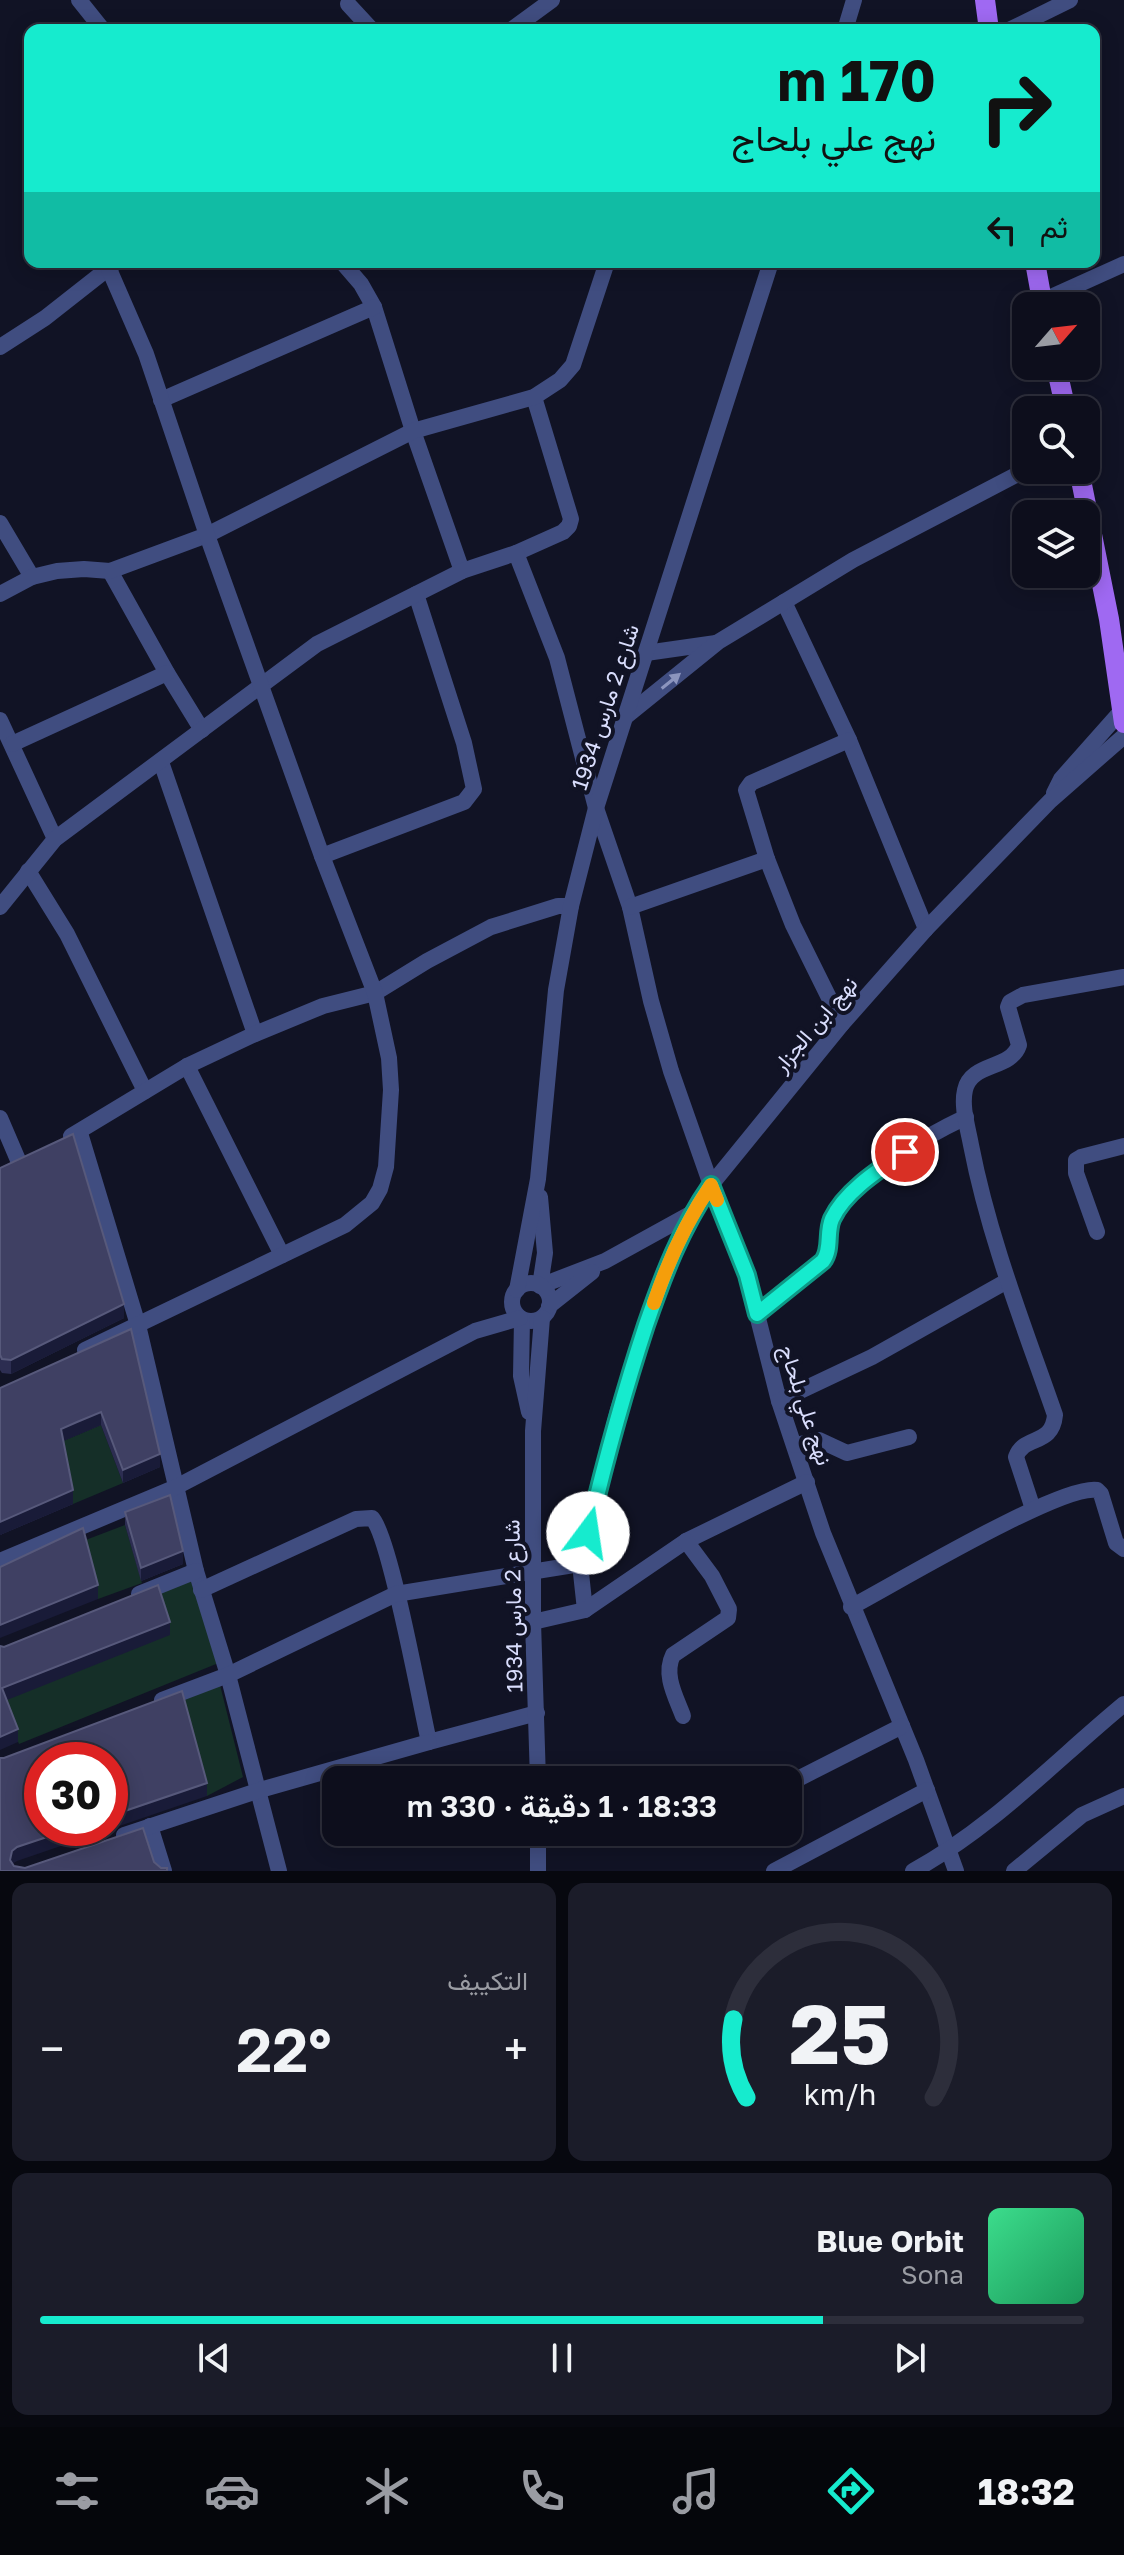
<!DOCTYPE html>
<html lang="ar">
<head>
<meta charset="utf-8">
<style>
  body { margin:0; font-family:"Golos Text",Vazirmatn,sans-serif; background:#1b1c29; color:#f1f3f6; direction:rtl; height:100vh; display:flex; flex-direction:column; font-size:30px; white-space:nowrap }
  * { box-sizing:border-box; margin:0 }
  p { font-size:26px; color:#9a9ca3 }
  .icon { flex:none; width:44px; height:44px; fill:none; stroke:currentColor; stroke-width:2; stroke-linecap:round; stroke-linejoin:round }
  .map { position:relative; height:1871px; overflow:hidden; direction:ltr }
  .side { display:flex; flex-direction:column; gap:12px; padding:12px; background:#07080f; flex:1 }
  .side>* { flex:none }
  .hud { position:absolute; left:24px; top:24px; width:1076px; height:244px; border-radius:16px; box-shadow:0 4px 20px #0003,0 0 0 2px #2d2e3b; direction:rtl; background:#16ebce; color:#111; overflow:hidden }
  .needle { width:52px; rotate:62deg }
  .fabs { position:absolute; left:1012px; top:292px; display:grid; gap:16px }
  .fabs a { display:grid; place-items:center; width:88px; height:88px; border-radius:16px; background:#0d0e1c; box-shadow:0 4px 20px #0003,0 0 0 2px #2d2e3b; font-size:40px }
  .speed { position:absolute; left:24px; top:1742px; display:flex; gap:16px; font-size:40px; font-weight:700; text-align:center }
  .speed>* { display:grid; place-content:center; width:104px; height:104px; border-radius:50%; background:#0d0e1c; box-shadow:0 4px 20px #0003,0 0 0 2px #2d2e3b; line-height:1 }
  .speed .limit { border:12px solid #d22; background:#fff; color:#111 }
  .pin { position:absolute; display:grid; place-items:center; width:68px; height:68px; color:#fff; margin:-34px; border:4px solid #fff; border-radius:50%; box-shadow:0 2px 8px #0007 }
  .me { position:absolute; width:88px; margin:-44px; rotate:14deg; stroke-linejoin:round; filter:drop-shadow(0 0 6px #0008) }
  .turn { display:flex; align-items:center; gap:28px; height:168px; padding:0 32px; font-size:36px }
  .turn .icon { width:104px; height:104px; stroke-width:2.5 }
  .turn b { display:block; font-size:56px; line-height:68px }
  .then { display:flex; align-items:center; height:76px; padding:0 32px; background:#0003; gap:16px; font-size:30px }
  .big { font-size:60px; font-weight:600; line-height:1.1 }
  .side .tile { flex:1; display:flex; flex-direction:column; justify-content:center; gap:12px; min-width:0; padding:0 28px; border-radius:16px; background:#1b1c29 }
  .side .dial { align-items:center; gap:0 }
  .dial svg { height:208px; overflow:visible; fill:none; stroke:#2d2e3b; stroke-width:7; stroke-linecap:round; text-anchor:middle }
  .dial text { fill:#f1f3f6; stroke:none }
  .song { display:flex; align-items:center; gap:24px }
  .cover { width:96px; height:96px; border-radius:12px; background:linear-gradient(135deg,hsl(150 70% 55%),hsl(150 70% 35%)) }
  .played { height:8px; border-radius:4px; background:linear-gradient(90deg,#16ebce 75%,#2d2e3b 75%) }
  .keys { display:flex; justify-content:space-around; direction:ltr }
  .heat { display:flex; justify-content:space-between; align-items:center; font-size:44px; direction:ltr }
  .side .tiles { flex:1; display:grid; gap:12px; grid-template-columns:1fr 1fr }
  .tile:last-child { grid-column:span 2 }
  .trip { position:absolute; left:322px; top:1766px; width:480px; height:80px; border-radius:16px; background:#0d0e1c; box-shadow:0 4px 20px #0003,0 0 0 2px #2d2e3b; font-weight:600; line-height:80px; text-align:center; direction:rtl }
  .menu { display:flex; height:128px; justify-content:space-around; align-items:center; background:#05060b; color:#9a9ca3 }
  .menu .icon { width:56px; height:56px }
  .menu .selected { color:#16ebce }
  .menu b { font-size:36px; color:#f1f3f6 }
  .map>svg:first-child { display:block }
  .green { fill:#152f28 }
  .lines { fill:none; stroke-linecap:round; stroke-linejoin:round }
  .minor { stroke:#404d80; stroke-width:16 }
  .major { stroke:#9f69f2; stroke-width:20 }
  .wall { fill:#2c2d51 }
  .shaded-wall { fill:#191b38 }
  .building { fill:#3f4063; stroke:#57597b; stroke-width:2 }
  .oneway { fill:#8c95be }
  .route-casing { stroke:#0e9986; stroke-width:20 }
  .route { stroke:#16ebce; stroke-width:14 }
  .slow { stroke:#f59e0b; stroke-width:14 }
  .labels { text-anchor:middle; stroke-width:8; stroke-linejoin:round; paint-order:stroke }
  .street-label { font-size:22px; fill:#d9ddfc; stroke:#111325 }
</style>
</head>
<body>
<div class="map">
<svg width="1124" height="1871" viewBox="0 0 1124 1871">
  <rect width="100%" height="100%" fill="#111325"/>
  <g class="green">
    <path d="M101 1425 123 1483 73 1504 61 1442Z"/>
    <path d="M125 1525 142 1583 98 1599 83 1541Z"/>
    <path d="M190 1579 221 1662 19 1744 2 1702 156 1592Z"/>
    <path d="M219 1681 243 1777 207 1796 180 1697Z"/>
  </g>
  <g class="lines">
    <g class="minor">
      <path d="M79 0 103 30"/>
      <path d="M348 4 372 30"/>
      <path d="M511 30 552 0"/>
      <path d="M845 30 854 0"/>
      <path d="M1009 30 1070 0"/>
      <path d="M342 262 361 284 374 307 413 431 462 571"/>
      <path d="M492 262H507"/>
      <path d="M1042 301 1124 264"/>
      <path d="M0 347 45 318 115 263"/>
      <path d="M161 400 374 307"/>
      <path d="M0 523 32 577"/>
      <path d="M516 553 563 532 569 526 571 519 534 397"/>
      <path d="M110 571 167 673 202 730"/>
      <path d="M0 594 32 577 57 571 84 569 110 571 207 535 413 431 534 397 560 380 573 365 607 262"/>
      <path d="M784 602 849 740 926 929"/>
      <path d="M646 653 716 643"/>
      <path d="M624 718 718 642 853 560 1014 476 1031 470"/>
      <path d="M0 720 55 839"/>
      <path d="M12 744 167 673"/>
      <path d="M161 762 255 1034"/>
      <path d="M1054 793 1061 779 1124 708"/>
      <path d="M322 856 464 802 474 789 464 743 416 594"/>
      <path d="M28 871 67 934 145 1091"/>
      <path d="M0 907 55 839 317 644 462 571 516 553 557 658 596 808 630 907 651 1001 671 1071 711 1185 747 1275 779 1401 823 1533 916 1760 956 1871"/>
      <path d="M630 907 767 859"/>
      <path d="M842 1024 793 925 767 859 746 790 751 783 849 740"/>
      <path d="M187 1066 282 1255"/>
      <path d="M0 1118 18 1160"/>
      <path d="M80 1133 138 1325 196 1571 228 1675 279 1871"/>
      <path d="M71 1136 187 1066 255 1034 323 1006 375 993 427 961 491 927 558 906H571"/>
      <path d="M540 1197 545 1253 540 1286 605 1261 692 1213 711 1185 842 1024 926 929 1050 801 1124 736"/>
      <path d="M1097 1232 1076 1173V1160L1081 1157 1124 1146"/>
      <circle cx="531" cy="1302" r="19"/>
      <path d="M517 1290 538 1179 556 990 571 906 596 808 771 262"/>
      <path d="M549 1306 592 1272"/>
      <path d="M757 1314 823 1261C833 1247 826 1229 836 1213 859 1174 926 1136 966 1117"/>
      <path d="M522 1319 521 1376 529 1412"/>
      <path d="M85 1350 345 1225 372 1203 380 1189 386 1167 391 1090 389 1058 375 993 322 856 207 535 146 354 109 269"/>
      <path d="M779 1401 872 1357 1007 1281"/>
      <path d="M795 1445 819 1440 847 1453 909 1437"/>
      <path d="M1033 1509 1016 1457C1024 1434 1052 1447 1055 1415 1024 1326 989 1238 971 1145 968 1128 961 1107 965 1090 971 1062 1011 1070 1019 1045L1008 1007 1010 1002 1023 995 1124 977"/>
      <path d="M0 1561 176 1487 475 1331 520 1318"/>
      <path d="M201 1590 356 1519 372 1518C390 1536 421 1707 429 1742L537 1713"/>
      <path d="M139 1594 196 1571"/>
      <path d="M851 1607C893 1585 1061 1484 1097 1490L1101 1494 1116 1543 1124 1549"/>
      <path d="M585 1610 580 1564 618 1410 664 1272 692 1213"/>
      <path d="M533 1622 585 1610 686 1541 807 1482"/>
      <path d="M162 1700 228 1675 396 1594 580 1564"/>
      <path d="M683 1716C676 1697 663 1675 673 1655L728 1618 729 1609 712 1576 686 1541"/>
      <path d="M538 1780 533 1622V1431L542 1318"/>
      <path d="M788 1784 902 1726"/>
      <path d="M150 1826 164 1871"/>
      <path d="M538 1832V1871"/>
      <path d="M124 1835 260 1790 429 1742"/>
      <path d="M690 1835 695 1832"/>
      <path d="M774 1871 927 1790"/>
      <path d="M913 1871C992 1828 1055 1761 1124 1704"/>
      <path d="M1014 1871 1082 1815 1124 1796"/>
    </g>
    <g class="major">
      <path d="M985 0 989 30"/>
      <path d="M1035 262 1043 306"/>
      <path d="M1056 366 1066 410"/>
      <path d="M1079 470 1109 619 1124 723"/>
    </g>
  </g>
  <g class="wall">
    <path d="M0 1168 124 1318 11 1374 2 1373 0 1370Z"/>
    <path d="M131 1329 160 1467 123 1483 101 1425 77 1435 63 1441 73 1504 0 1535Z"/>
    <path d="M125 1512 183 1564 141 1581 125 1525Z"/>
  </g>
  <g class="shaded-wall">
    <path d="M124 1304V1318L11 1374V1360Z"/>
    <path d="M101 1412V1425L61 1442V1429Z"/>
    <path d="M160 1454V1467L123 1483V1470Z"/>
    <path d="M73 1490V1504L0 1535V1522Z"/>
    <path d="M183 1551V1564L141 1581V1568Z"/>
    <path d="M98 1585V1599L0 1638V1625Z"/>
    <path d="M170 1622V1635L2 1702V1688Z"/>
    <path d="M18 1729V1742L0 1750V1737Z"/>
    <path d="M207 1783V1796L17 1861 12 1864 10 1860 12 1851 17 1847 74 1828H110V1816Z"/>
  </g>
  <g class="building">
    <path d="M73 1134 124 1304 11 1360 2 1359 0 1355V1168Z"/>
    <path d="M131 1329 160 1454 123 1470 101 1412 77 1422 61 1429 73 1490 0 1522V1388Z"/>
    <path d="M170 1495 183 1551 141 1568 125 1512Z"/>
    <path d="M83 1528 98 1585 0 1625V1567Z"/>
    <path d="M158 1585 170 1622 2 1688 18 1729 0 1737V1646L4 1647Z"/>
    <path d="M182 1691 207 1783 110 1816V1760H42V1828H74L17 1847 12 1851 10 1860 14 1866 25 1868 143 1828 154 1862 161 1868H167V1871H0V1758H4Z"/>
  </g>
  <defs><path id="oneway-solid" d="M-6-.8H1V-3.2L6.5 0L1 3.2V.8H-6Z" transform="scale(2)"/></defs>
  <use class="oneway" href="#oneway-solid" transform="translate(671 681) rotate(-39)"/>
  <g class="lines">
    <g class="route-casing">
      <path id="route" d="M588 1533C605 1461 623 1395 646 1325 663 1276 681 1228 711 1185L747 1275 757 1314 823 1261C832 1249 826 1233 832 1219 845 1191 880 1169 905 1152"/>
    </g>
    <use href="#route" class="route"/>
    <path class="slow" d="M654 1303C668 1261 686 1222 711 1185L717 1200"/>
  </g>
  <g class="labels">
    <g class="street-label">
      <text transform="translate(605 707) rotate(-72)" y="8">شارع 2 مارس 1934</text>
      <text transform="translate(815 1024) rotate(-50)" y="8">نهج ابن الجزار</text>
      <text transform="translate(806 1405) rotate(72)" y="8">نهج علي بلحاج</text>
      <text transform="translate(513 1606) rotate(-91)" y="8">شارع 2 مارس 1934</text>
    </g>
  </g>
</svg>
<div class="fabs">
<a><svg class="needle" viewBox="-14 -14 28 28"><path d="M0-13l5 13h-10z" fill="#e53935"/><path d="M0 13l5-13h-10z" fill="#9a9ca3"/></svg></a>
<a><svg class="icon" aria-label="search" viewBox="0 0 24 24"><circle cx="10" cy="10" r="6"/><path d="M15 15l6 6"/></svg></a>
<a><svg class="icon" aria-label="layers" viewBox="0 0 24 24"><path d="M12 4l9 5-9 5-9-5zM3 14l9 5 9-5"/></svg></a>
</div>
<div class="speed"><div class="limit">30</div></div>
<div class="pin" style="left:905px;top:1152px;background:#d93025"><svg class="icon" aria-label="arrive" viewBox="0 0 24 24"><path d="M6 21V4h12l-3 4 3 4H6"/></svg></div>
<svg class="me" style="left:588px;top:1533px" viewBox="-20 -20 40 40"><circle r="19" fill="#fff"/><path d="M0-13L10 11 0 6-10 11z" fill="#16ebce"/></svg>
<div class="trip">18:33 · 1 دقيقة · 330 m</div>
<div class="hud">
<div class="turn"><svg class="icon" aria-label="right" viewBox="0 0 24 24"><path d="M7 20v-9h11M14 6l5 5-5 5"/></svg><div><b>170 m</b>نهج علي بلحاج</div></div>
<div class="then">ثم<svg class="icon" aria-label="left" viewBox="0 0 24 24"><path d="M17 20v-9H6M10 6l-5 5 5 5"/></svg></div>
</div>
</div>
<section class="side">
<div class="tiles">
<div class="tile dial"><svg viewBox="0 0 100 80">
<path d="M14 69A42 42 0 1 1 86 69"/>
<path d="M14 69A42 42 0 0 1 9 39" stroke="#16ebce"/>
<text x="50" y="56" font-size="32" font-weight="700">25</text>
<text x="50" y="72" font-size="11">km/h</text>
</svg></div>
<div class="tile"><p>التكييف</p>
<div class="heat"><a>−</a><b class="big">22°</b><a>+</a></div>
</div>
<div class="tile">
<div class="song"><i class="cover"></i><div><b>Blue Orbit</b><p>Sona</p></div></div>
<div class="played"></div>
<div class="keys"><svg class="icon" aria-label="previous" viewBox="0 0 24 24"><path d="M18 5L8 12l10 7zM5 5v14"/></svg><svg class="icon" aria-label="pause" viewBox="0 0 24 24"><path d="M8 5v14M16 5v14"/></svg><svg class="icon" aria-label="next" viewBox="0 0 24 24"><path d="M6 5l10 7-10 7zM19 5v14"/></svg></div>
</div>
</div>
</section>
<nav class="menu">
<b>18:32</b>
<svg class="icon selected" aria-label="directions" viewBox="0 0 24 24"><path d="M12 3l9 9-9 9-9-9zM9 14v-3h6M13 9l2 2-2 2"/></svg>
<svg class="icon" aria-label="music" viewBox="0 0 24 24"><path d="M9 18V5l10-2v13"/><circle cx="6" cy="18" r="3"/><circle cx="16" cy="16" r="3"/></svg>
<svg class="icon" aria-label="phone" viewBox="0 0 24 24"><path d="M5 4h4l2 5-3 2q2 4 5 5l2-3 5 2v4C11 20 4 13 5 4z"/></svg>
<svg class="icon" aria-label="climate" viewBox="0 0 24 24"><path d="M12 3v18M4 7l16 10M4 17L20 7"/></svg>
<svg class="icon" aria-label="car" viewBox="0 0 24 24"><path d="M5 17H2v-5l4-1 3-4h7l3 4 3 1v5h-3M9 17h6M6 11h13"/><circle cx="7" cy="17" r="2"/><circle cx="17" cy="17" r="2"/></svg>
<svg class="icon" aria-label="filters" viewBox="0 0 24 24"><path d="M4 7h16M4 17h16"/><circle cx="9" cy="7" r="2"/><circle cx="15" cy="17" r="2"/></svg>
</nav>
</body>
</html>
